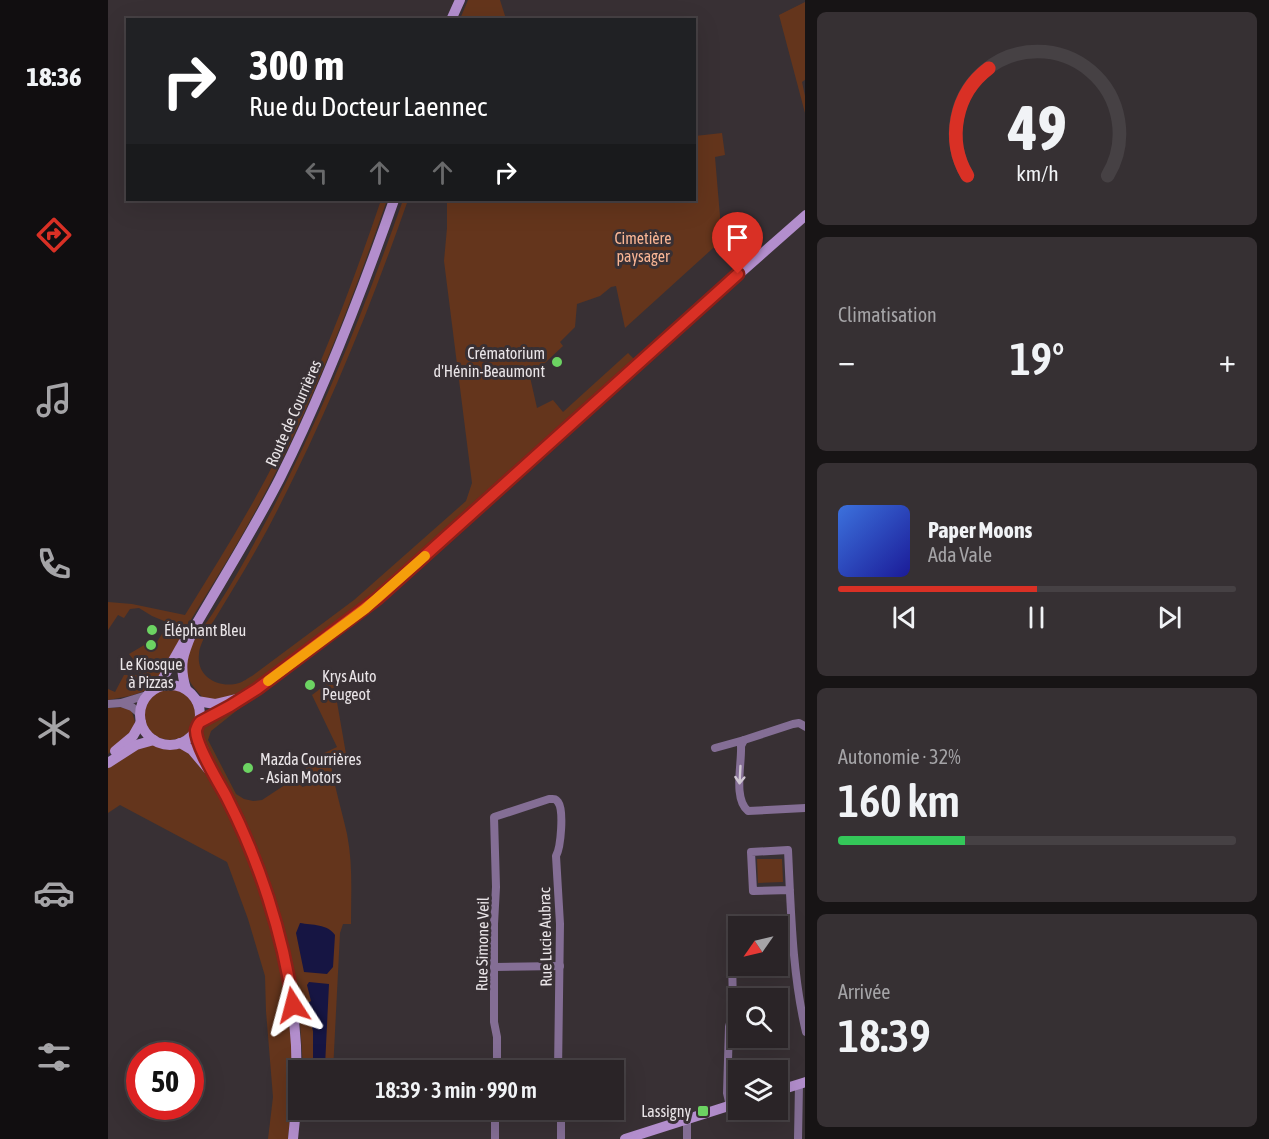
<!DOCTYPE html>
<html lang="fr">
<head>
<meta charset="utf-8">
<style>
  body { margin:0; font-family:"Asap Condensed",sans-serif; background:#363033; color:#f1f3f6; height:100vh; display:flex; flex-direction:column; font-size:22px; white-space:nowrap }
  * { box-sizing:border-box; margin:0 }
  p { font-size:20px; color:#a5a4a7 }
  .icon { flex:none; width:33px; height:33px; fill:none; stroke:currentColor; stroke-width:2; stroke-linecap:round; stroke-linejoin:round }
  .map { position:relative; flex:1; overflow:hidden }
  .drawer { display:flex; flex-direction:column; gap:12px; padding:12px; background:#171415; width:464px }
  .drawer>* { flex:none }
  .guide { position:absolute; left:18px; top:18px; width:570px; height:183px; border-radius:0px; box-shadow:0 6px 24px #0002,0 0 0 2px #464144; background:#202124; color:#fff; overflow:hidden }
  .needle { width:39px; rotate:236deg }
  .buttons { position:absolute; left:620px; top:916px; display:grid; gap:12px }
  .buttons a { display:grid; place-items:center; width:60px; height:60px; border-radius:0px; background:#2a2427; box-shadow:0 6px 24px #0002,0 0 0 2px #464144; font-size:30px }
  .speed { position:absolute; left:18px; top:1042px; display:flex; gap:12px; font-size:30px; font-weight:700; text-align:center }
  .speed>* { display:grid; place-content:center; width:78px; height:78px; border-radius:50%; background:#2a2427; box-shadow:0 6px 24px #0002,0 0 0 2px #464144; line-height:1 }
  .speed .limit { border:9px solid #d22; background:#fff; color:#111 }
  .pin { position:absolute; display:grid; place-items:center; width:51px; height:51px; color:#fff; margin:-62px -26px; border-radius:50% 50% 50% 0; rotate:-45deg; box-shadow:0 0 6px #0007 }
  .pin .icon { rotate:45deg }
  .me { position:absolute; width:66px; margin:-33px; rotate:351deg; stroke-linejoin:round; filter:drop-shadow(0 0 4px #0008) }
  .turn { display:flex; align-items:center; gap:21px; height:126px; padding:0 24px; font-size:27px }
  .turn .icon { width:78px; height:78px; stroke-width:2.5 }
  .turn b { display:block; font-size:42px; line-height:51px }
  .lanes { display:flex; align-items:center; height:57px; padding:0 24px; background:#0003; justify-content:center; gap:30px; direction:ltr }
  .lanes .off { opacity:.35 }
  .big { font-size:45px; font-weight:600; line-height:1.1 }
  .drawer .card { flex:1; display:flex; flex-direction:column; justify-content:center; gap:9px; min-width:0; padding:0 21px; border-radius:9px; background:#363033 }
  .drawer .dial { align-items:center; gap:0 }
  .dial svg { height:156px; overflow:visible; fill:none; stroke:#464144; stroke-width:7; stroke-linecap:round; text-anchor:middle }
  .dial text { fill:#f1f3f6; stroke:none }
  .song { display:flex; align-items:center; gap:18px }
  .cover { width:72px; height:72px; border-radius:9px; background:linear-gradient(135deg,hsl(220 70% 55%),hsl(240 70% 35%)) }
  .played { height:6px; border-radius:3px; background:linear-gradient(90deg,#d93025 50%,#464144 50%) }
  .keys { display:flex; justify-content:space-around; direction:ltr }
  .heat { display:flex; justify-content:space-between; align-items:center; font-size:33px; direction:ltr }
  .charge { height:9px; border-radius:4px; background:linear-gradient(90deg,#34c759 32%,#464144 0) }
  .trip { position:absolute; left:180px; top:1060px; width:336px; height:60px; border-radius:0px; background:#2a2427; box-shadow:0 6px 24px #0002,0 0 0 2px #464144; font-weight:600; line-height:60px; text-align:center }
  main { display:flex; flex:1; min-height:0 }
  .tab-bar { display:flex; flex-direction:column; width:108px; justify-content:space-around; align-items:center; background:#110e10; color:#a5a4a7 }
  .tab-bar .icon { width:42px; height:42px }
  .tab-bar .active { color:#d93025 }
  .tab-bar b { font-size:27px; color:#f1f3f6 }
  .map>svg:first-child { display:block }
  .green { fill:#64351c }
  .water { fill:#161543 }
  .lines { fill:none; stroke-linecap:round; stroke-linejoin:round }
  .street { stroke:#846e95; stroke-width:8 }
  .secondary { stroke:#b38ecd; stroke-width:10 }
  .oneway { stroke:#d0c7d3 }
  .route-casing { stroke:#8d1f18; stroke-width:15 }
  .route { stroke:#d93025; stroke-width:10 }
  .slow { stroke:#f59e0b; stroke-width:10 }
  .poi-dot { fill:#6cd362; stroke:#383034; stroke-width:2 }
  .labels { text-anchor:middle; stroke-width:6; stroke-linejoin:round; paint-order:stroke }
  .park-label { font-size:16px; fill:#fab695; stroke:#383034 }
  .poi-label { font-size:16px; fill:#eae5e8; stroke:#383034; text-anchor:start }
  .street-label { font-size:16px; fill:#eae5e8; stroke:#383034 }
</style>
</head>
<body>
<main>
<nav class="tab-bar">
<b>18:36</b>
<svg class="icon active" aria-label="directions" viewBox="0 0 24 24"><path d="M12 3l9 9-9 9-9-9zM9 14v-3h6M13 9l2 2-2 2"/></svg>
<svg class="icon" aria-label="music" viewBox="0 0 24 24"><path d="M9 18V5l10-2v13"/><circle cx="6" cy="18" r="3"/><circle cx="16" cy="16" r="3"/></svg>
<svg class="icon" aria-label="phone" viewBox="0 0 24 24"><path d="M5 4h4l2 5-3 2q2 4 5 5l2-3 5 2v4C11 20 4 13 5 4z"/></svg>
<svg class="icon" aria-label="climate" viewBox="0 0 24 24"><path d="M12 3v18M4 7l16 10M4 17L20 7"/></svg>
<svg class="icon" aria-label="car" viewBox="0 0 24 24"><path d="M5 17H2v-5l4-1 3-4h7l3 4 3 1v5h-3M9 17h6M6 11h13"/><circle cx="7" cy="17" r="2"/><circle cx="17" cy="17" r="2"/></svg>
<svg class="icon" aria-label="filters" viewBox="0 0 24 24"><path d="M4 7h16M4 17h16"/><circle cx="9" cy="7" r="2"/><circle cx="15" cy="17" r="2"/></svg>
</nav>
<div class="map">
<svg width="698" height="1139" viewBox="0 0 698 1139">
  <rect width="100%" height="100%" fill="#383034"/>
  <g class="green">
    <path d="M360 0H392L398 19H352Z"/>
    <path d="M697 2 698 79 694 82 697 96V113L671 15Z"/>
    <path d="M614 133 617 155 607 157 614 240 517 328 508 286 503 287 492 296 469 304 467 327 452 342 455 346 422 377 429 408 445 400 455 412 520 353 527 360 275 589 231 625 133 694 115 700 96 699C84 686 73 674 79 655 86 637 100 622 110 605 130 574 147 542 164 510 216 410 258 305 295 200H300C263 306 221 409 170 509 148 553 122 594 97 635 95 641 91 648 91 654 88 677 111 689 131 683 135 682 140 678 144 676L246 600 358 501 364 483 336 261 339 228V200H586L587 136Z"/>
    <path d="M273 200H279C248 289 214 379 172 464 146 517 115 568 84 618 76 631 59 675 51 682 36 694 18 697 0 700V689L7 692 16 675H32L31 672 18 671 25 659 21 654 38 644 45 648 61 623 44 616 31 608 22 609 16 618 10 615 0 630V602L24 604 77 615C108 565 140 514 167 461 209 377 243 289 273 200Z"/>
    <path d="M225 679 238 754 223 765C227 789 234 811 239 834 245 864 243 894 243 924H235L232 933 225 1071H195C193 1029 190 986 179 944 160 871 126 802 93 734L97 721 142 700 103 731 100 740 128 794 136 799 145 801 154 800 192 775 194 787 201 785 197 762 229 747 204 695Z"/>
    <circle cx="62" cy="714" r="26"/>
    <path d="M19 707 24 712 27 722 20 737 0 754V708Z"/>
    <path d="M42 744 54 748 77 749C84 757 93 764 99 772 118 797 129 829 140 858 166 926 185 997 185 1071 185 1093 182 1116 180 1139H160L165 1097 158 1011 157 976 140 919 119 862 12 805 0 813V766L29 748Z"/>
    <path d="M649 859H674L675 882 650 883Z"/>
  </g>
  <g class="water">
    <path d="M192 923C204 925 220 924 227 935L225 967 219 974 196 972 188 933Z"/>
    <path d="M201 982 221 984 217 1066 210 1070 205 1063V1031L198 1004 203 1001 199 985Z"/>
  </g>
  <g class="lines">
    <g class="street">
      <path d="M13 703 24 707 32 714"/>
      <path d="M0 704 13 703 39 695"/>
      <path d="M698 727 691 723 685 724 636 740 633 746C634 764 625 799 640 811L698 808"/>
      <path d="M607 748 636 740"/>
      <path d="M682 890 645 891 643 852 680 850C683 911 684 973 698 1032"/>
      <path d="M387 967 452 966"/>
      <path d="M389 1071V1037L386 1022V924L388 887 386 817 441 799C446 799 447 798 450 802 456 810 453 847 448 856L452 924 450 1071"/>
      <path d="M622 1106 619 1093 621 1027 625 1011 624 954"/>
      <path d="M387 1110V1139"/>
      <path d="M579 1120V1139"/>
      <path d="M453 1139V1110"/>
      <path d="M690 1139 691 1084"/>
    </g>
    <g class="secondary">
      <path d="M343 20 352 0"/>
      <circle cx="62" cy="715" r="30"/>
      <path d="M50 687 75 643"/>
      <path d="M78 689C70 663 76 652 86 628 115 578 146 529 172 478 217 388 253 294 286 200"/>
      <path d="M89 701 107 704 128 699"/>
      <path d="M91 721 122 706 149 689 270 599 530 363 698 215"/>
      <path d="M88 731C100 764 118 794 132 826 177 933 198 1023 185 1139"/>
      <path d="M72 743 84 750 100 769"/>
      <path d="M7 751 25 736 33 722"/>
      <path d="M0 763 28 745 46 740"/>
      <path d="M669 1091 698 1082"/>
      <path d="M517 1139 630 1103"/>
    </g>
  </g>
  <defs><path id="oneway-shaft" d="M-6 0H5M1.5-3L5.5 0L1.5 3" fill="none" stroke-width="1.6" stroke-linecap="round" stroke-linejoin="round" transform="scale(1.5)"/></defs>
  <use class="oneway" href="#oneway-shaft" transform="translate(632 775) rotate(93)"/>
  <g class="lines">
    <g class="route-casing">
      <path id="route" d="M185 1005C175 934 151 860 118 796 111 783 87 744 88 730 89 727 90 724 92 722L122 706 149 689 270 598 630 274"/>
    </g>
    <use href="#route" class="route"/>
    <path class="slow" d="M160 681 257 609 317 556"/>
  </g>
  <g class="poi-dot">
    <circle cx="449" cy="362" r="6"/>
    <circle cx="44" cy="630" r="6"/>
    <circle cx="43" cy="645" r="6"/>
    <circle cx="202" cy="685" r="6"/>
    <circle cx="140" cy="768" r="6"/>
    <rect x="589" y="1105" width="12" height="12" rx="3"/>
  </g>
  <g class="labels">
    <g class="park-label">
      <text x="535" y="244">Cimetière<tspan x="535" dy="18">paysager</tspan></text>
    </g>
    <g class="poi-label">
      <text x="437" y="359" text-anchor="end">Crématorium<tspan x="437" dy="18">d'Hénin-Beaumont</tspan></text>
      <text x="56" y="636">Éléphant Bleu</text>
      <text x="43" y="670" text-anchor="middle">Le Kiosque<tspan x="43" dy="18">à Pizzas</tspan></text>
      <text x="214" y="682">Krys Auto<tspan x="214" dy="18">Peugeot</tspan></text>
      <text x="152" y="765">Mazda Courrières<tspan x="152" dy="18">- Asian Motors</tspan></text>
      <text x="583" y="1117" text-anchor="end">Lassigny</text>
    </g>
    <g class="street-label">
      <text transform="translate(185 413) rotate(-66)" y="6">Route de Courrières</text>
      <text transform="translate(437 937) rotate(-91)" y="6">Rue Lucie Aubrac</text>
      <text transform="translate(374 944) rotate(-89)" y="6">Rue Simone Veil</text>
    </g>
  </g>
</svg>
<div class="buttons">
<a><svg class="needle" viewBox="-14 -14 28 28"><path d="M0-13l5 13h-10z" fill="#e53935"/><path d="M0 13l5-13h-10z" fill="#a5a4a7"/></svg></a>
<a><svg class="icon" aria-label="search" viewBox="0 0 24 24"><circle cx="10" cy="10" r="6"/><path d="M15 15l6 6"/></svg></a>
<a><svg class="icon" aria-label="layers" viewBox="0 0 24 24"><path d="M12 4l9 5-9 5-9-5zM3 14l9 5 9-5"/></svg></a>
</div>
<div class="speed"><div class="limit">50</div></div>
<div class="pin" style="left:630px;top:274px;background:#d93025"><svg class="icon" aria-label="arrive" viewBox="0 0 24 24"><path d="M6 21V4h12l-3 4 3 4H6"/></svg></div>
<svg class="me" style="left:185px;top:1005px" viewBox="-20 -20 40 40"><path d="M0-17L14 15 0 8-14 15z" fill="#d93025" stroke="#fff" stroke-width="4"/></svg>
<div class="trip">18:39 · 3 min · 990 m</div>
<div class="guide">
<div class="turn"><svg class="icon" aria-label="right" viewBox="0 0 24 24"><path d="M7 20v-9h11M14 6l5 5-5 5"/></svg><div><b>300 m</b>Rue du Docteur Laennec</div></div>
<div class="lanes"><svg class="icon off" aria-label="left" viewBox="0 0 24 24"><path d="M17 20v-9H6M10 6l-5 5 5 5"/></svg><svg class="icon off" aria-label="ahead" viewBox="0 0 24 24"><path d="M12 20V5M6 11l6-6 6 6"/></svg><svg class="icon off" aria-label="ahead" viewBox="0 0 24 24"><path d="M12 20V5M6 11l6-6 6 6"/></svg><svg class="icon" aria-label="right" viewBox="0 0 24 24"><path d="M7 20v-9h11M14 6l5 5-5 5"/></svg></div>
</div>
</div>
<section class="drawer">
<div class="card dial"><svg viewBox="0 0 100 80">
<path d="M14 69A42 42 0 1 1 86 69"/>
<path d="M14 69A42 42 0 0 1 25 14" stroke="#d93025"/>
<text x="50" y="56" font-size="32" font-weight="700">49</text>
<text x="50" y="72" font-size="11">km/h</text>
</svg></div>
<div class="card"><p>Climatisation</p>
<div class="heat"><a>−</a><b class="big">19°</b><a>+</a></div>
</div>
<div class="card">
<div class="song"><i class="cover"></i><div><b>Paper Moons</b><p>Ada Vale</p></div></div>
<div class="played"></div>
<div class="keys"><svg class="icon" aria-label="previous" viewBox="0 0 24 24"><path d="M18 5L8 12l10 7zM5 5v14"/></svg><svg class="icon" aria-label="pause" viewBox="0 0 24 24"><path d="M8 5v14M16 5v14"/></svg><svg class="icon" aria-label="next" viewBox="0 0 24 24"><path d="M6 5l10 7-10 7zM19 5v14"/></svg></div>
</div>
<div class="card"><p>Autonomie · 32%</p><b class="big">160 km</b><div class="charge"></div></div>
<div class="card"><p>Arrivée</p><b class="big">18:39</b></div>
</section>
</main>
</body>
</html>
